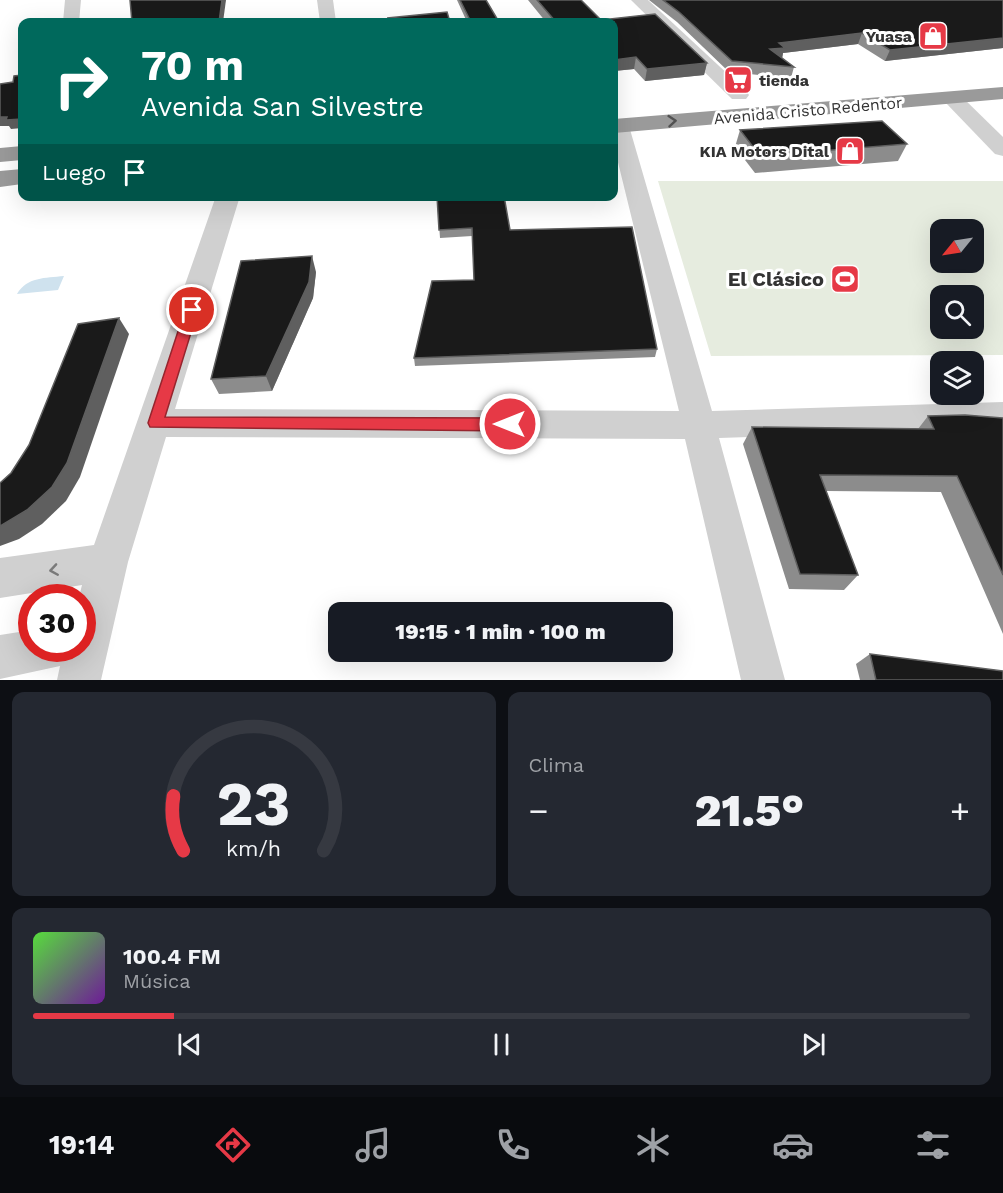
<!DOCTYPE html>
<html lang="es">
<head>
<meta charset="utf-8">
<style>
  body { margin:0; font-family:"Work Sans",sans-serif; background:#242831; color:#f1f3f6; height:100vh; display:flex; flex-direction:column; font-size:22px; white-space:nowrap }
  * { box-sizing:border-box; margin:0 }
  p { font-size:20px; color:#9ea1a6 }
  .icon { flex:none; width:33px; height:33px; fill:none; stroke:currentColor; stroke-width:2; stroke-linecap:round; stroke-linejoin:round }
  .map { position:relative; height:680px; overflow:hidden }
  .drawer { display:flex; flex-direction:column; gap:12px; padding:12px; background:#0d0f14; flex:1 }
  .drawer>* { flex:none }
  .guide { position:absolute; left:18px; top:18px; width:600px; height:183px; border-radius:12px; box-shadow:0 6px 24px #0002; background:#00695c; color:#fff; overflow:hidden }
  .needle { width:39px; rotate:240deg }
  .tools { position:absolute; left:930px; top:219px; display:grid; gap:12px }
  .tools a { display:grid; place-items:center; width:54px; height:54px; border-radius:12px; background:#171b24; box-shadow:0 6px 24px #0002; font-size:30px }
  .speed { position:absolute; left:18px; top:584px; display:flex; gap:12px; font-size:30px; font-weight:700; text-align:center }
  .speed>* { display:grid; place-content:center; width:78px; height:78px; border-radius:50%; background:#171b24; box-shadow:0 6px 24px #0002; line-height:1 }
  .speed .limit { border:9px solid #d22; background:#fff; color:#111 }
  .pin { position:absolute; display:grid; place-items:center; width:51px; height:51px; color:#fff; margin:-26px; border:3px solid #fff; border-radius:50%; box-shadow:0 2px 6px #0007 }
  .me { position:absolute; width:66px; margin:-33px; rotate:270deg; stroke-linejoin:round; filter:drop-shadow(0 0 4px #0008) }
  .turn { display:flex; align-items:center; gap:21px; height:126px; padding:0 24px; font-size:27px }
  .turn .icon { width:78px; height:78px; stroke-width:2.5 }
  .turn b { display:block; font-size:42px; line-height:51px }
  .then { display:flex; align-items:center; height:57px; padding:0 24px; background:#0003; gap:12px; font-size:22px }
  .big { font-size:45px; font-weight:800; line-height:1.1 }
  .drawer .tile { flex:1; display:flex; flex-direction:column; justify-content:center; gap:9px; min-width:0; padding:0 21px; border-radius:12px; background:#242831 }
  .drawer .dial { align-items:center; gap:0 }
  .dial svg { height:156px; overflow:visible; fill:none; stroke:#363941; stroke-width:7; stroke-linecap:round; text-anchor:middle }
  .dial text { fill:#f1f3f6; stroke:none }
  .song { display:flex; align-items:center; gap:18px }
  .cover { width:72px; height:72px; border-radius:9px; background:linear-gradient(135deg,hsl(110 70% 55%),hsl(280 70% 35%)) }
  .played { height:6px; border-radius:3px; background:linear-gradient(90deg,#e63946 15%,#363941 15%) }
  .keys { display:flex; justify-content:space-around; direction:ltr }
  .heat { display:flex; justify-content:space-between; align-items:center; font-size:33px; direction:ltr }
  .drawer .tiles { flex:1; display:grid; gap:12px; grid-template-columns:1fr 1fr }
  .tile:last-child { grid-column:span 2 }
  .trip { position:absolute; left:328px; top:602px; width:345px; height:60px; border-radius:12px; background:#171b24; box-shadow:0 6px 24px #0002; font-weight:800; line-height:60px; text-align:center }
  .tabs { display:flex; height:96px; justify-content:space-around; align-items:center; background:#090b0e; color:#9ea1a6 }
  .tabs .icon { width:42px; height:42px }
  .tabs .on { color:#e63946 }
  .tabs b { font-size:27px; color:#f1f3f6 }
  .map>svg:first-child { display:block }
  .green { fill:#e6ecdf; fill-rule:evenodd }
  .water { fill:#cfe2ee }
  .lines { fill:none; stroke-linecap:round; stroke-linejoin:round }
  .minor { fill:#d0d0d0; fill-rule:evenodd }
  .highway { fill:#9a9a9a; fill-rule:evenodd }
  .wall { fill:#8c8c8c }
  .shaded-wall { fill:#5f5f5f }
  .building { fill:#1a1a1a; stroke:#5f5f5f; stroke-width:1.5 }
  .oneway { stroke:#525252 }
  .oneway2 { stroke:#7a7a7a }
  .route { fill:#e63946; stroke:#96252e; stroke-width:1.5 }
  .labels { text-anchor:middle; stroke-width:6; stroke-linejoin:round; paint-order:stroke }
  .far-poi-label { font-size:16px; font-weight:bold; fill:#333; stroke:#fff; text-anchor:end }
  .far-street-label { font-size:16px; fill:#333; stroke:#fff }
  .poi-label { font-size:20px; font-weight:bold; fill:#333; stroke:#fff; text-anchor:end }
</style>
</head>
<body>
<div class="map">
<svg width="1003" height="680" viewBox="0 0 1003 680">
  <rect width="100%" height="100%" fill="#fff"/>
  <path class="green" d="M658 181H1003V355L711 356ZM940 230H974V262H940ZM940 296H974V328H940Z"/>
  <path class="water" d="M64 276 58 290 17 294C27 277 45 278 64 276Z"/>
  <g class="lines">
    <g class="minor">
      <path d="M65 0H81L79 22H63Z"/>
      <path d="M317 0H333L336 22H320Z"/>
      <path d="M631 0H648L746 91 749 95 746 99H732Z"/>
      <path d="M952 92 959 94 1003 137V156L995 154 945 102 942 98 945 94Z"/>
      <path d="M619 120 626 122 629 126 712 411 1003 402V428L719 438 785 680H741L685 439 166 437 128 562 101 680H57L60 666 0 679V635L32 630V648H82V597H79L82 585 0 598V558L94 545 216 196H240L175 409 679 411 614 146V121Z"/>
    </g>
    <g class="highway">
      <path d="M1003 87V99L614 133V119Z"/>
      <path d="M22 146V160L0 162V148Z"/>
      <path d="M22 169V184L0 187V171Z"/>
    </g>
  </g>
  <g class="wall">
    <path d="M457 0H486L499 22H467Z"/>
    <path d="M528 0H581L601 20 655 14 707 63 704 75 645 81 634 69 614 71V22H546Z"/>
    <path d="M649 0H1003V48L885 61 858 44 783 53 782 58 794 67 791 78 729 72 677 22Z"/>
    <path d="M740 130 907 144 898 161 755 173 735 147Z"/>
    <path d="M437 196 510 230 657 349 655 357 415 366 414 358 474 280 472 236 440 238Z"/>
    <path d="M316 272 313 298 272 391 219 394 211 379Z"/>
    <path d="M928 416 1003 418V634L941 492 826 491 858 575 844 590 789 589 743 444 752 427 918 429Z"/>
    <path d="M870 654 1003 680H860L856 664Z"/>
  </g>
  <g class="shaded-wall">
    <path d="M222 0H226L223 22H219Z"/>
    <path d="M862 33 858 44 783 53 782 59 770 49 779 43Z"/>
    <path d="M1003 38V48L885 61 890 50Z"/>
    <path d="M636 57 634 69 614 71V60Z"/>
    <path d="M707 63 704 75 645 81 647 69Z"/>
    <path d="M0 117H7L22 119V128L11 129 9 126H0Z"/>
    <path d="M312 256 316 272 313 298 272 391 266 376Z"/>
    <path d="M119 318 129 334 80 477 66 501 42 524 19 539 0 546V526Z"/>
  </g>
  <g class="building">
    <path d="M130 0H222L219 22H132Z"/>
    <path d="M460 0H486L499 22H471Z"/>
    <path d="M537 0H581L601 20 655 14 707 63 647 69 636 57 614 60V22H556Z"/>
    <path d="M663 0H1003V38L890 50 862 33 779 43 785 48 770 49 794 67 732 61 679 12Z"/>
    <path d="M447 12 450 22H390L388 18Z"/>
    <path d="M22 75V119L6 120 7 117H0V84L13 82 14 76Z"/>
    <path d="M882 121 907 144 760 156 740 130Z"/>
    <path d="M437 196H504L510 230 632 227 657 349 414 358 432 281 474 280 472 228 439 230Z"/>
    <path d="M312 256 309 282 266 376 211 379 241 261Z"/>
    <path d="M119 318 67 463 52 487 27 510 0 526V483L11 473 29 445 78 324Z"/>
    <path d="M965 415 1003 418V575L957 476 820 475 858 575 800 574 752 427 934 429 928 416Z"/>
    <path d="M870 654 1003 671V680H876Z"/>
  </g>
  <defs><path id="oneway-chevron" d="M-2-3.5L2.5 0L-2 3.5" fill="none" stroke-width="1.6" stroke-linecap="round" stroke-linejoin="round" transform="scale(1.5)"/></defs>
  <use class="oneway" href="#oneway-chevron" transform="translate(672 121) rotate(-5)"/>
  <use class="oneway2" href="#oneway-chevron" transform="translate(54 570) rotate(171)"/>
  <path class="route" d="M192 305 198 310 165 417 510 418 518 424 510 431 150 427 148 423 185 310Z"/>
  <defs>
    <g id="shop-square" transform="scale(1.5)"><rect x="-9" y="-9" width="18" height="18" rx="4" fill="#e63946" stroke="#fff"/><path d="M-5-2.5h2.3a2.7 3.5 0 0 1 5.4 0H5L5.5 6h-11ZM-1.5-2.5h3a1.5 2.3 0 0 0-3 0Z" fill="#fff"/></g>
    <g id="supermarket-square" transform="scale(1.5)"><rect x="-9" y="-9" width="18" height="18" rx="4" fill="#e63946" stroke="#fff"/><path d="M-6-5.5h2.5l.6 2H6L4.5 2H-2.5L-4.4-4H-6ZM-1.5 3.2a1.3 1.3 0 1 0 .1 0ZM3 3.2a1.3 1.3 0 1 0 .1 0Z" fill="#fff"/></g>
    <g id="stadium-square" transform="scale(1.5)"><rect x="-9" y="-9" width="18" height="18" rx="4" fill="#e63946" stroke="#fff"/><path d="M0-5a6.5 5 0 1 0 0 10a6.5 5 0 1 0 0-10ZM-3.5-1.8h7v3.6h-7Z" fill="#fff"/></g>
  </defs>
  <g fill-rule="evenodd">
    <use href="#shop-square" x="933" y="36"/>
    <use href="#supermarket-square" x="738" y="80"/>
    <use href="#shop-square" x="850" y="151"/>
    <use href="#stadium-square" x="845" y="279"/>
  </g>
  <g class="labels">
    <g class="far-poi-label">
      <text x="912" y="42">Yuasa</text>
      <text x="759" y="86" text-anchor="start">tienda</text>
      <text x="829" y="157">KIA Motors Dital</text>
    </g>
    <g class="far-street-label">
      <text transform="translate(808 110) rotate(-5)" y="6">Avenida Cristo Redentor</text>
    </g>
    <g class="poi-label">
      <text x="824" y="286">El Clásico</text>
    </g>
  </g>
</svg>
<div class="tools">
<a><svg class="needle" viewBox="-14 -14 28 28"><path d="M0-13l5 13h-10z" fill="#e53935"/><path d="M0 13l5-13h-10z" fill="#9ea1a6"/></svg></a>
<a><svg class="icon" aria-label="search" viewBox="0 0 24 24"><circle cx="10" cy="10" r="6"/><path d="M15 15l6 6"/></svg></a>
<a><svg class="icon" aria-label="layers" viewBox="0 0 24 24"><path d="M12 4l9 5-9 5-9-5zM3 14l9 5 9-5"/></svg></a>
</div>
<div class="speed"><div class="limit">30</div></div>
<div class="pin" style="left:192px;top:310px;background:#d93025"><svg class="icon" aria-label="arrive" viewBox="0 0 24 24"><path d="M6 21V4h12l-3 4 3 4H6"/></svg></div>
<svg class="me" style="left:510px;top:424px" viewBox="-20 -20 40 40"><circle r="17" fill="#e63946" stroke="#fff" stroke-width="3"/><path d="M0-11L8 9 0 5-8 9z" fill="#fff"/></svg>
<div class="trip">19:15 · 1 min · 100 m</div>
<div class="guide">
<div class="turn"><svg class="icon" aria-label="right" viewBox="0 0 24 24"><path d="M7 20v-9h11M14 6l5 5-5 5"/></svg><div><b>70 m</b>Avenida San Silvestre</div></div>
<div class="then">Luego<svg class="icon" aria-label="arrive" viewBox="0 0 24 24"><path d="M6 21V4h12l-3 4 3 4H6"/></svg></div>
</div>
</div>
<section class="drawer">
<div class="tiles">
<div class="tile dial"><svg viewBox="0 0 100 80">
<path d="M14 69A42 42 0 1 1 86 69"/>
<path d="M14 69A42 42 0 0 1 9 41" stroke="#e63946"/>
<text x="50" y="56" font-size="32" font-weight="700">23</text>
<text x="50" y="72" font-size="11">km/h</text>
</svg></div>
<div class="tile"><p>Clima</p>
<div class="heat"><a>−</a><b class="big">21.5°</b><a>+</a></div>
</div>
<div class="tile">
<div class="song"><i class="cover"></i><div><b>100.4 FM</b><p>Música</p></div></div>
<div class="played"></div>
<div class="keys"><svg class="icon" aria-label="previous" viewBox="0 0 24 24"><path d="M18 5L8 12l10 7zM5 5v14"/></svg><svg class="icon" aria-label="pause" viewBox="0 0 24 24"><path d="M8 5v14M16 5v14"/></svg><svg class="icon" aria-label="next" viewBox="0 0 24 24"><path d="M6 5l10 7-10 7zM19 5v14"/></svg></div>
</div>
</div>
</section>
<nav class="tabs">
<b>19:14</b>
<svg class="icon on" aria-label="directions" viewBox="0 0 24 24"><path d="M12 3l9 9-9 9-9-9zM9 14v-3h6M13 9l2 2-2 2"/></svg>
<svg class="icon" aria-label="music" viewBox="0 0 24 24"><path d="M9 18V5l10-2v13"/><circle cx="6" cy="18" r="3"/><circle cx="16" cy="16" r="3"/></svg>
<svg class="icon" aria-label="phone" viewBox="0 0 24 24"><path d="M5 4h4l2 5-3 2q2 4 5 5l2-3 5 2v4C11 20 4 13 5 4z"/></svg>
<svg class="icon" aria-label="climate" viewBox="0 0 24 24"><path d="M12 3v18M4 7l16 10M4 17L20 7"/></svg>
<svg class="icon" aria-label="car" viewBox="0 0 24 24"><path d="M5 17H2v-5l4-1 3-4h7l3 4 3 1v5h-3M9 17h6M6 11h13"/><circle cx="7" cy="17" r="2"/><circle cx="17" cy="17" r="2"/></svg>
<svg class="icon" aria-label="filters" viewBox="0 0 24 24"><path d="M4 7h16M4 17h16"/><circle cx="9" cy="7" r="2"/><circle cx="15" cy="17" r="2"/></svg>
</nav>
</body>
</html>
